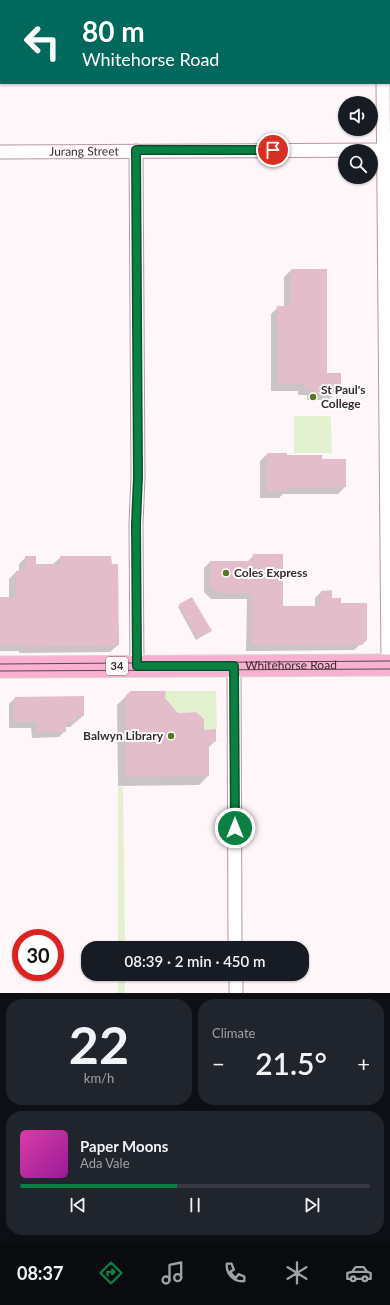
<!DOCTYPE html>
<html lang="en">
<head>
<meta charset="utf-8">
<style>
  body { margin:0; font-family:Lato,sans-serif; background:#20242c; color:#f1f3f6; height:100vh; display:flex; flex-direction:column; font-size:15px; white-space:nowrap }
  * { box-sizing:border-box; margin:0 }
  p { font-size:13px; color:#9ea1a6 }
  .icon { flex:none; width:22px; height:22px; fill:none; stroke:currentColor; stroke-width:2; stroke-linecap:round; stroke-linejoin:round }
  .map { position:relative; height:993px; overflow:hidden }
  .drawer { display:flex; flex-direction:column; gap:6px; padding:6px; background:#0d0f14; flex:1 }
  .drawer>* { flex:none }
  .banner { position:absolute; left:0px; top:0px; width:390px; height:84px; box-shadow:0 1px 3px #0004; background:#00695c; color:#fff; overflow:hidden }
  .fabs { position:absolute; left:338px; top:96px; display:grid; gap:8px }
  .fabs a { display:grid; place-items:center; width:40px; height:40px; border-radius:50%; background:#171b24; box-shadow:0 1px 3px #0004; font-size:20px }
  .speed { position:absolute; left:12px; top:929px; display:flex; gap:8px; font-size:20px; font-weight:700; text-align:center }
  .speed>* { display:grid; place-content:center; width:52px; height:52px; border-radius:50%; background:#171b24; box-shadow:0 1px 3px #0004; line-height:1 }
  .speed .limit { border:6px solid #d22; background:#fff; color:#111 }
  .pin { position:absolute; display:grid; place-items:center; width:34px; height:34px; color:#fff; margin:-17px; border:2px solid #fff; border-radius:50%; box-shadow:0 1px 4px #0007 }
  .me { position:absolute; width:44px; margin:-22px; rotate:0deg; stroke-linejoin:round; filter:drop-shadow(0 0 3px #0008) }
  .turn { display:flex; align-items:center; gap:14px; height:84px; padding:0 16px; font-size:18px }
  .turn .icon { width:52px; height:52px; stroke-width:2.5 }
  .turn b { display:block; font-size:28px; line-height:34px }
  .big { font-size:30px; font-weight:600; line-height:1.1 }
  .drawer .tile { flex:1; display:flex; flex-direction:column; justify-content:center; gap:6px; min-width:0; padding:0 14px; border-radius:16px; background:#20242c }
  .drawer .dial { align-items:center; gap:0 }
  .dial b { font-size:52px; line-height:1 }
  .song { display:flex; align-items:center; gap:12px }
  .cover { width:48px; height:48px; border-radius:6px; background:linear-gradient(135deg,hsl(320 70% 55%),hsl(300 70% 35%)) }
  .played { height:4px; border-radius:2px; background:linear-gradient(90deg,#0b8043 45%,#363941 45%) }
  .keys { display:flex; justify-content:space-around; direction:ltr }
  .heat { display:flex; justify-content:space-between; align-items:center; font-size:22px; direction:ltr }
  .drawer .tiles { flex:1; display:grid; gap:6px; grid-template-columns:1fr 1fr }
  .tile:last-child { grid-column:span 2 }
  .trip { position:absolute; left:81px; top:941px; width:228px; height:40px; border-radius:16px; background:#171b24; box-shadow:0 1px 3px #0004; font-weight:600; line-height:40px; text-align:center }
  .menu { display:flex; height:64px; justify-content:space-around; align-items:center; background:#090b0e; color:#9ea1a6 }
  .menu .icon { width:28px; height:28px }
  .menu .current { color:#0b8043 }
  .menu b { font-size:18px; color:#f1f3f6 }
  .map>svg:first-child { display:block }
  .green { fill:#e3f1d0 }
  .shadow { fill:#0003 }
  .building { fill:#e4bdcb }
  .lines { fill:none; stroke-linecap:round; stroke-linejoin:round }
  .minor-casing { stroke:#bc97a5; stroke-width:15 }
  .primary-casing { stroke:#d7d4d5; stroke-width:23 }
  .minor { stroke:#fff; stroke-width:13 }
  .primary { stroke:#fab0d1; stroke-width:21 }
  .tram { stroke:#55474b; stroke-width:1 }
  .route-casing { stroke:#07532c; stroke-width:10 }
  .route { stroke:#0b8043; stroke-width:7 }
  .poi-dot { fill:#5a7428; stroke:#fff; stroke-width:1.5 }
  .labels { text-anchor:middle; stroke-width:4; stroke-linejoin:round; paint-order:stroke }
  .shield { fill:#fff; stroke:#746a6d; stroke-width:1 }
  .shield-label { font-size:11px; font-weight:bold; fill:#392a2f }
  .street-label { font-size:12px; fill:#392a2f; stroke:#fff }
  .poi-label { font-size:12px; font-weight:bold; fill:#392a2f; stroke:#fff; text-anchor:start }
</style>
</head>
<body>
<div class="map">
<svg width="390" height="993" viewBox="0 0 390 993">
  <rect width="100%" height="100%" fill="#fef6f8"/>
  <g class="green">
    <path d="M294 416H330L331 420 332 453H294Z"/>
    <path d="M166 691H216L217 729 204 730V719L196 712 178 713 165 698Z"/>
    <path d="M118 787H123L125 948H118Z"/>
    <rect x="118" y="974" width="7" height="19"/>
  </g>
  <g class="shadow">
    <path d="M291 270 326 374 340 388 328 400H307V395H298V391H271V314L278 307H284V277Z"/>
    <path d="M267 454 321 460H345V487L338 494H283L279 498H260V461Z"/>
    <path d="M254 555 282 607H315V598L321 592 340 604 366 639 354 650 246 651 247 599H211L204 592V568L210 562H247Z"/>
    <path d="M26 557 35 565 53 564 61 557 118 645 110 652 19 653V651H0V598H9V579L16 572H19V564Z"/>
    <path d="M180 605 208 633 196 640 178 607Z"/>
    <path d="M126 696 164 699 178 714 215 741 208 748V776L199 785 118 786 117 705Z"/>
    <path d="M15 698 83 716 70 727H65V731L59 737 32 738 31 728H9V704Z"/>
  </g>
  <g class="building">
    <path d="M291 269H327V373H341V388L336 389V393L314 394V389H304V384H278L277 306H291Z"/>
    <path d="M267 453H287V455H322V459H346V487L287 488V491H267Z"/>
    <path d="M253 554H283V606H321V591L332 590V598H341V603H367V640L362 645H252V593H218L210 586V561H253Z"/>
    <path d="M25 556H36V564H60V556H111L112 564H118L119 645 26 647V645H0V597H16V571L25 570Z"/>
    <path d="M192 597 212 631 198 638 179 604Z"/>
    <path d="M131 691H166L165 698 178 713 196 712 204 719V730L216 729V742H209V776L126 777V695Z"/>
    <path d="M84 696V716H77V721L66 722V732H37V722H14L15 697Z"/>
  </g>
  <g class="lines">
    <g class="minor-casing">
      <g id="minor">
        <path d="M382 0V1"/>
        <path d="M383 83 388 665"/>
        <path d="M136 151 138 477 136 524 137 666"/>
        <path id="s1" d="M0 152 383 150"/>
        <path d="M234 666 235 948"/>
        <path d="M236 974V993"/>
      </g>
    </g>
    <g class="primary-casing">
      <g id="primary">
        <path id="s2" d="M0 667 390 665"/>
      </g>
    </g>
    <use href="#minor" class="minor"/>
    <use href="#primary" class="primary"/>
    <g class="tram">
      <path d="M0 664 390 661"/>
      <path d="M0 671 390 669"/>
    </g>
  </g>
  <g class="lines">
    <g class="route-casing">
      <path id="route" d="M235 828 234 666H137L136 524 138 477 136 150H273"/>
    </g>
    <use href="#route" class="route"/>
  </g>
  <g class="poi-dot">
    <circle cx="313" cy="397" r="4"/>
    <circle cx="226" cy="573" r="4"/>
    <circle cx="171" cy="736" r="4"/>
  </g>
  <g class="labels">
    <rect class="shield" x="106" y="657" width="22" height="18" rx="3"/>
    <g class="shield-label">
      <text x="117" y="670">34</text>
    </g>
    <g class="street-label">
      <text dy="4" stroke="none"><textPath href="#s1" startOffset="84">Jurang Street</textPath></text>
      <text dy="4" stroke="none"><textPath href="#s2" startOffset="291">Whitehorse Road</textPath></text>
    </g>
    <g class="poi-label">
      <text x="321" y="394">St Paul's<tspan x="321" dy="14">College</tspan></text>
      <text x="234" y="577">Coles Express</text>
      <text x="163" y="740" text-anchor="end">Balwyn Library</text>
    </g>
  </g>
</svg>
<div class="fabs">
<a><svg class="icon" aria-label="sound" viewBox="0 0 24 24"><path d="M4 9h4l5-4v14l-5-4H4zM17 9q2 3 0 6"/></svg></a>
<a><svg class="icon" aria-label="search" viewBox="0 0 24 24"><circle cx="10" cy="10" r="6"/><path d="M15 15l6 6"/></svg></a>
</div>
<div class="speed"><div class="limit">30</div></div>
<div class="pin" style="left:273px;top:150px;background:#d93025"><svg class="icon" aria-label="arrive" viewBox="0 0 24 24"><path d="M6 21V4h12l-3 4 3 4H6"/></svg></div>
<svg class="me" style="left:235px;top:828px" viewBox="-20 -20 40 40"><circle r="17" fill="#0b8043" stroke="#fff" stroke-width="3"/><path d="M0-11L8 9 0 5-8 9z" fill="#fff"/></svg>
<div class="trip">08:39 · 2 min · 450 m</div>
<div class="banner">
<div class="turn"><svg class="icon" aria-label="left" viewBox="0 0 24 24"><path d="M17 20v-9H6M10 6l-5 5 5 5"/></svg><div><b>80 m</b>Whitehorse Road</div></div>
</div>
</div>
<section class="drawer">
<div class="tiles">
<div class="tile dial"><b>22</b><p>km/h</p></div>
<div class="tile"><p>Climate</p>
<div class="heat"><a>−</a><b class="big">21.5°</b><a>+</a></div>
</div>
<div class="tile">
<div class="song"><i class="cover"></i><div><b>Paper Moons</b><p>Ada Vale</p></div></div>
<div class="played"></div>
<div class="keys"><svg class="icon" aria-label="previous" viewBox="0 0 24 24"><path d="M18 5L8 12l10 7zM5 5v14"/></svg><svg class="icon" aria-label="pause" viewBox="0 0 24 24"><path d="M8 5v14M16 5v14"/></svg><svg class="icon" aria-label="next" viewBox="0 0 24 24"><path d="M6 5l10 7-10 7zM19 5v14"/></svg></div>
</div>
</div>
</section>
<nav class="menu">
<b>08:37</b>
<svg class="icon current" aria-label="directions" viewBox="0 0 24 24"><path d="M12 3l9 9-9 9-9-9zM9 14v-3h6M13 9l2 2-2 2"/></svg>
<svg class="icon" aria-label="music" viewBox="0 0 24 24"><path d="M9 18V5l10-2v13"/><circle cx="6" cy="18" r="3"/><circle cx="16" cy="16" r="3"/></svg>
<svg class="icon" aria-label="phone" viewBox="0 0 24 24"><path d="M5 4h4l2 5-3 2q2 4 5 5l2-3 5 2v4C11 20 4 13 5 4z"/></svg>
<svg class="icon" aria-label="climate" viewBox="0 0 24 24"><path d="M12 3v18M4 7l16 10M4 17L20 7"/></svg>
<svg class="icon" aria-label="car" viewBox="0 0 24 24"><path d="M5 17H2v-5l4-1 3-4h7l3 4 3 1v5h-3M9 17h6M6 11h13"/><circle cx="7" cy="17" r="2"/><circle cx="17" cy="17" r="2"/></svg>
</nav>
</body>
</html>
